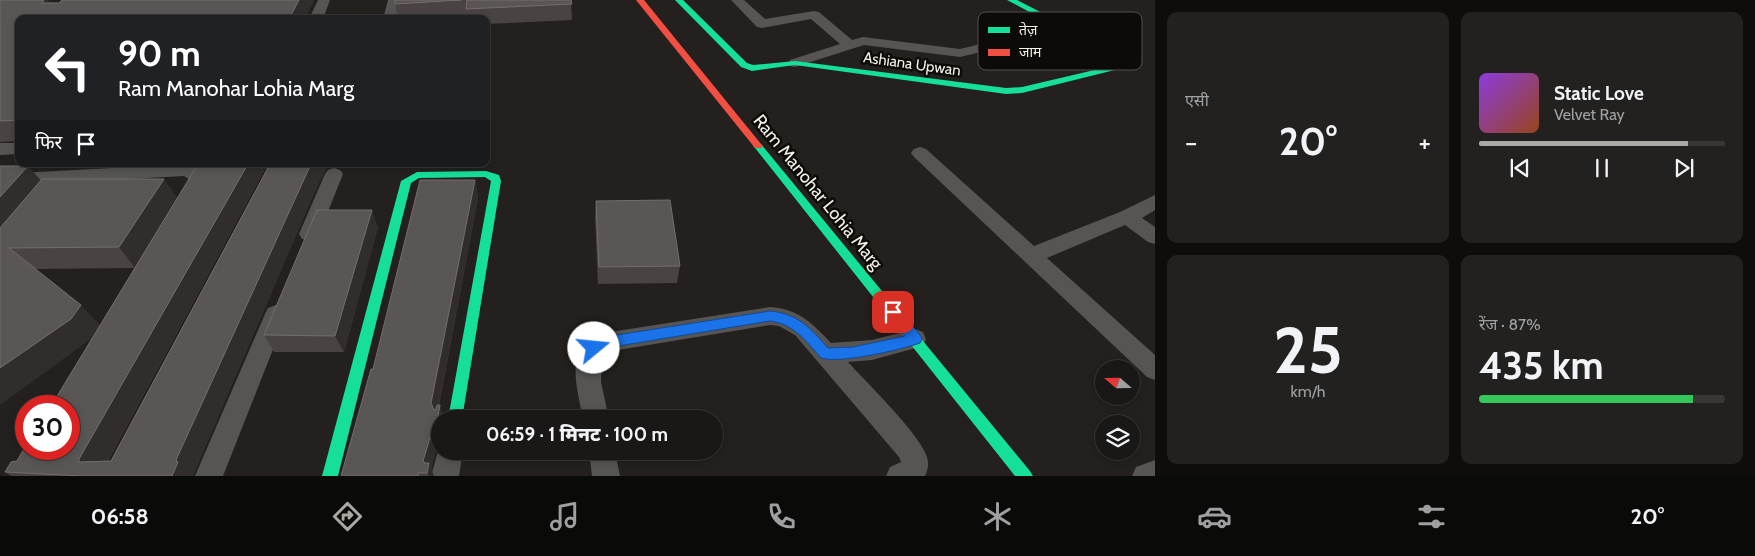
<!DOCTYPE html>
<html lang="hi">
<head>
<meta charset="utf-8">
<style>
  body { margin:0; font-family:Cabin,"Noto Sans Devanagari",sans-serif; background:#23211f; color:#f1f3f6; height:100vh; display:flex; flex-direction:column; font-size:19px; white-space:nowrap }
  * { box-sizing:border-box; margin:0 }
  p { font-size:16px; color:#9fa0a1 }
  .icon { flex:none; width:28px; height:28px; fill:none; stroke:currentColor; stroke-width:2; stroke-linecap:round; stroke-linejoin:round }
  .map { position:relative; flex:1; overflow:hidden }
  .drawer { display:flex; flex-direction:column; gap:12px; padding:12px; background:#0e0d0c; width:600px }
  .drawer>* { flex:none }
  .guide { position:absolute; left:15px; top:15px; width:475px; height:152px; border-radius:10px; box-shadow:0 2px 8px #0003,0 0 0 1px #383735; background:#202124; color:#fff; overflow:hidden }
  .needle { width:32px; rotate:290deg }
  .buttons { position:absolute; left:1095px; top:360px; display:grid; gap:10px }
  .buttons a { display:grid; place-items:center; width:45px; height:45px; border-radius:50%; background:#1a1816; box-shadow:0 2px 8px #0003,0 0 0 1px #383735; font-size:25px }
  .speed { position:absolute; left:15px; top:395px; display:flex; gap:10px; font-size:25px; font-weight:700; text-align:center }
  .speed>* { display:grid; place-content:center; width:65px; height:65px; border-radius:50%; background:#1a1816; box-shadow:0 2px 8px #0003,0 0 0 1px #383735; line-height:1 }
  .speed .limit { border:8px solid #d22; background:#fff; color:#111 }
  .pin { position:absolute; display:grid; place-items:center; width:42px; height:42px; color:#fff; margin:-21px; border-radius:10px; box-shadow:0 2px 8px #0006 }
  .me { position:absolute; width:55px; margin:-28px; rotate:73deg; stroke-linejoin:round; filter:drop-shadow(0 0 4px #0008) }
  .turn { display:flex; align-items:center; gap:18px; height:105px; padding:0 20px; font-size:22px }
  .turn .icon { width:65px; height:65px; stroke-width:2.5 }
  .turn b { display:block; font-size:35px; line-height:42px }
  .then { display:flex; align-items:center; height:48px; padding:0 20px; background:#0003; gap:10px; font-size:19px }
  .big { font-size:38px; font-weight:800; line-height:1.1 }
  .drawer .widget { flex:1; display:flex; flex-direction:column; justify-content:center; gap:8px; min-width:0; padding:0 18px; border-radius:10px; background:#23211f }
  .drawer .dial { align-items:center; gap:0 }
  .dial b { font-size:65px; line-height:1 }
  .song { display:flex; align-items:center; gap:15px }
  .cover { width:60px; height:60px; border-radius:8px; background:linear-gradient(135deg,hsl(270 70% 55%),hsl(20 70% 35%)) }
  .played { height:5px; border-radius:2px; background:linear-gradient(90deg,#aba8a4 85%,#383735 85%) }
  .keys { display:flex; justify-content:space-around; direction:ltr }
  .heat { display:flex; justify-content:space-between; align-items:center; font-size:28px; direction:ltr }
  .charge { height:8px; border-radius:4px; background:linear-gradient(90deg,#34c759 87%,#383735 0) }
  .drawer .tiles { flex:1; display:grid; gap:12px; grid-template-columns:repeat(2,1fr) }
  .trip { position:absolute; left:431px; top:410px; width:292px; height:50px; border-radius:25px; background:#1a1816; box-shadow:0 2px 8px #0003,0 0 0 1px #383735; font-weight:800; line-height:50px; text-align:center }
  .tabs { display:flex; height:80px; justify-content:space-around; align-items:center; background:#0a0a09; color:#9fa0a1 }
  .tabs .icon { width:35px; height:35px }
  .tabs .on { color:#aba8a4 }
  .tabs b { font-size:22px; color:#f1f3f6 }
  main { display:flex; flex:1; min-height:0 }
  .map>svg:first-child { display:block }
  .lines { fill:none; stroke-linecap:round; stroke-linejoin:round }
  .street { fill:#565554; fill-rule:evenodd }
  .fast { fill:#16e098; fill-rule:evenodd }
  .jam { fill:#f24e42; fill-rule:evenodd }
  .wall { fill:#494344; fill-rule:evenodd }
  .shaded-wall { fill:#322d2d }
  .building { fill:#5b5656; stroke:#736e6e }
  .route { fill:#1a73e8; stroke:#114b97 }
  .labels { text-anchor:middle; stroke-width:5; stroke-linejoin:round; paint-order:stroke }
  .far-street-label { font-size:15px; fill:#f4f1ed; stroke:#0d0b08 }
  .street-label { font-size:18px; fill:#f4f1ed; stroke:#0d0b08 }
  .key { fill:#0d0b08; stroke:#52504d; stroke-width:1 }
  .key-label { font-size:14px; fill:#f4f1ed }
</style>
</head>
<body>
<main>
<div class="map">
<svg width="1155" height="476" viewBox="0 0 1155 476">
  <rect width="100%" height="100%" fill="#23201d"/>
  <g class="lines">
    <g class="street">
      <path d="M318 0H330L323 19H309Z"/>
      <path d="M388 0H400L397 19H383Z"/>
      <path d="M731 0H744L765 19 814 11 819 12 852 40 863 37 960 49 1064 24 1071 28 1069 31 960 57 864 45 795 67 790 66 788 63 790 60 840 44 811 19 762 28 757 27Z"/>
      <path d="M0 143H19V154L0 155Z"/>
      <path d="M920 147 926 149 1034 246 1120 212 1155 195V210L1142 218 1155 227V244L1148 242 1125 225 1047 258 1155 355V380L1147 377 914 157 911 153 914 149Z"/>
      <path d="M187 164C212 171 211 179 199 199L192 200 185 199 183 194 190 180 184 176 0 186V174Z"/>
      <path d="M334 168 340 170 343 174 319 234 316 239 309 241 302 239 299 234 325 174 328 170Z"/>
      <path d="M276 305 284 308 287 314 223 476H195L265 314 268 308Z"/>
      <path d="M770 307C799 309 812 323 831 343L872 340 915 329 923 332 926 339 923 346 872 360 848 362C866 382 920 434 927 457 929 464 928 470 925 476H886L890 467 901 462 899 457 795 335 779 326 770 325 606 352 602 356 601 382 609 419H583C579 396 567 360 586 341 590 337 598 335 604 333Z"/>
      <path d="M440 444V451H463L459 476H431Z"/>
      <path d="M589 451H615L620 476H592Z"/>
      <path d="M1155 460V476H1132L1136 467Z"/>
    </g>
    <g class="fast">
      <path d="M675 0H683L747 63 753 65 795 61 1006 88 1022 87 1120 64V61L1116 58 1007 0H1017L1122 54 1128 60 1127 67 1022 93 1006 94 795 65 752 71 741 67Z"/>
      <path d="M758 143 761 144 1030 471 1033 476H1015L755 148 753 146Z"/>
      <path d="M486 171 499 175 501 181 462 419H448L491 181 485 177 419 178 411 183 338 476H322L401 181 417 172Z"/>
    </g>
    <path class="jam" d="M636 0H644L761 144 763 146 761 148H755Z"/>
  </g>
  <g class="wall">
    <path d="M0 0 59 3 62 0H314L305 19H19V141L0 142Z"/>
    <path d="M395 0H571L572 20 486 24V19H468L467 15 416 19H398L395 4Z"/>
    <path d="M328 164 315 191 193 475 194 476H11L5 472 17 461 135 268 35 269 0 405V166L41 181 177 199 198 165ZM265 169H267L111 461H108Z"/>
    <path d="M475 180 478 198 439 405 440 419V443H438L431 469 434 476H341L373 369Z"/>
    <path d="M596 201 680 266 677 283 598 284 595 218Z"/>
    <path d="M378 227 344 352H274L264 335Z"/>
  </g>
  <g class="shaded-wall">
    <path d="M44 0H48L57 14 42 3Z"/>
    <path d="M299 0H314L305 19H289Z"/>
    <path d="M248 164H270L271 167 265 169 100 475 79 462V459Z"/>
    <path d="M311 164H328L315 191 193 475 194 476H172L176 460Z"/>
    <path d="M28 166 46 186 0 240V197Z"/>
    <path d="M164 179 178 199 135 268 119 247Z"/>
    <path d="M475 180 478 198 436 419 431 403Z"/>
    <path d="M372 210 378 227 344 352 335 336Z"/>
    <path d="M81 305 100 325 91 339 0 405V368Z"/>
    <path d="M440 405 444 419H440V443H438L431 469 434 476H429L423 461Z"/>
  </g>
  <g class="building">
    <path d="M0 0H44L42 3H59L62 0H299L289 19H253V18L226 19H19V120L0 121Z"/>
    <path d="M395 0H461L395 4Z"/>
    <path d="M467 0H571L572 4 466 9Z"/>
    <path d="M198 164H248L79 459V462L111 461 270 164H311L176 460 178 462 172 476H82L5 472 11 462 17 461 26 445V449H69V406H46L50 400 56 398Z"/>
    <path d="M0 166H28L0 197Z"/>
    <path d="M42 179H164L119 247 9 248 81 305 71 319 0 368V228Z"/>
    <path d="M420 180H475L431 403 434 410 436 409 437 405H440L436 427 433 428 423 461 425 463H429L427 473H418V476H341L371 369H373Z"/>
    <path d="M670 200 680 266 599 267 596 201Z"/>
    <path d="M317 210H372L335 336 264 335Z"/>
  </g>
  <path class="route" d="M893 307 898 309 920 335 922 339 920 343C900 350 839 364 821 358 806 341 794 324 770 321L606 348 594 353 589 352 587 348 589 344 604 337 770 311C799 314 810 328 828 348L853 347 905 336 887 312 889 309Z"/>
  <g class="labels">
    <g class="far-street-label">
      <text transform="translate(912 64) rotate(8)" y="5">Ashiana Upwan</text>
    </g>
    <g class="street-label">
      <text transform="translate(818 192) rotate(51)" y="6">Ram Manohar Lohia Marg</text>
    </g>
  </g>
  <rect x="978" y="12" width="164" height="58" rx="8" class="key"/>
  <rect x="988" y="27" width="22" height="6" fill="#16e098"/>
  <rect x="988" y="49" width="22" height="7" fill="#f24e42"/>
  <g class="key-label">
    <text x="1019" y="35">तेज़</text>
    <text x="1019" y="57">जाम</text>
  </g>
</svg>
<div class="buttons">
<a><svg class="needle" viewBox="-14 -14 28 28"><path d="M0-13l5 13h-10z" fill="#e53935"/><path d="M0 13l5-13h-10z" fill="#9fa0a1"/></svg></a>
<a><svg class="icon" aria-label="layers" viewBox="0 0 24 24"><path d="M12 4l9 5-9 5-9-5zM3 14l9 5 9-5"/></svg></a>
</div>
<div class="speed"><div class="limit">30</div></div>
<div class="pin" style="left:893px;top:312px;background:#d93025"><svg class="icon" aria-label="arrive" viewBox="0 0 24 24"><path d="M6 21V4h12l-3 4 3 4H6"/></svg></div>
<svg class="me" style="left:594px;top:348px" viewBox="-20 -20 40 40"><circle r="19" fill="#fff"/><path d="M0-13L10 11 0 6-10 11z" fill="#1a73e8"/></svg>
<div class="trip">06:59 · 1 मिनट · 100 m</div>
<div class="guide">
<div class="turn"><svg class="icon" aria-label="left" viewBox="0 0 24 24"><path d="M17 20v-9H6M10 6l-5 5 5 5"/></svg><div><b>90 m</b>Ram Manohar Lohia Marg</div></div>
<div class="then">फिर<svg class="icon" aria-label="arrive" viewBox="0 0 24 24"><path d="M6 21V4h12l-3 4 3 4H6"/></svg></div>
</div>
</div>
<section class="drawer">
<div class="tiles">
<div class="widget"><p>एसी</p>
<div class="heat"><a>−</a><b class="big">20°</b><a>+</a></div>
</div>
<div class="widget">
<div class="song"><i class="cover"></i><div><b>Static Love</b><p>Velvet Ray</p></div></div>
<div class="played"></div>
<div class="keys"><svg class="icon" aria-label="previous" viewBox="0 0 24 24"><path d="M18 5L8 12l10 7zM5 5v14"/></svg><svg class="icon" aria-label="pause" viewBox="0 0 24 24"><path d="M8 5v14M16 5v14"/></svg><svg class="icon" aria-label="next" viewBox="0 0 24 24"><path d="M6 5l10 7-10 7zM19 5v14"/></svg></div>
</div>
<div class="widget dial"><b>25</b><p>km/h</p></div>
<div class="widget"><p>रेंज · 87%</p><b class="big">435 km</b><div class="charge"></div></div>
</div>
</section>
</main>
<nav class="tabs">
<b>06:58</b>
<svg class="icon on" aria-label="directions" viewBox="0 0 24 24"><path d="M12 3l9 9-9 9-9-9zM9 14v-3h6M13 9l2 2-2 2"/></svg>
<svg class="icon" aria-label="music" viewBox="0 0 24 24"><path d="M9 18V5l10-2v13"/><circle cx="6" cy="18" r="3"/><circle cx="16" cy="16" r="3"/></svg>
<svg class="icon" aria-label="phone" viewBox="0 0 24 24"><path d="M5 4h4l2 5-3 2q2 4 5 5l2-3 5 2v4C11 20 4 13 5 4z"/></svg>
<svg class="icon" aria-label="climate" viewBox="0 0 24 24"><path d="M12 3v18M4 7l16 10M4 17L20 7"/></svg>
<svg class="icon" aria-label="car" viewBox="0 0 24 24"><path d="M5 17H2v-5l4-1 3-4h7l3 4 3 1v5h-3M9 17h6M6 11h13"/><circle cx="7" cy="17" r="2"/><circle cx="17" cy="17" r="2"/></svg>
<svg class="icon" aria-label="filters" viewBox="0 0 24 24"><path d="M4 7h16M4 17h16"/><circle cx="9" cy="7" r="2"/><circle cx="15" cy="17" r="2"/></svg>
<b>20°</b>
</nav>
</body>
</html>
